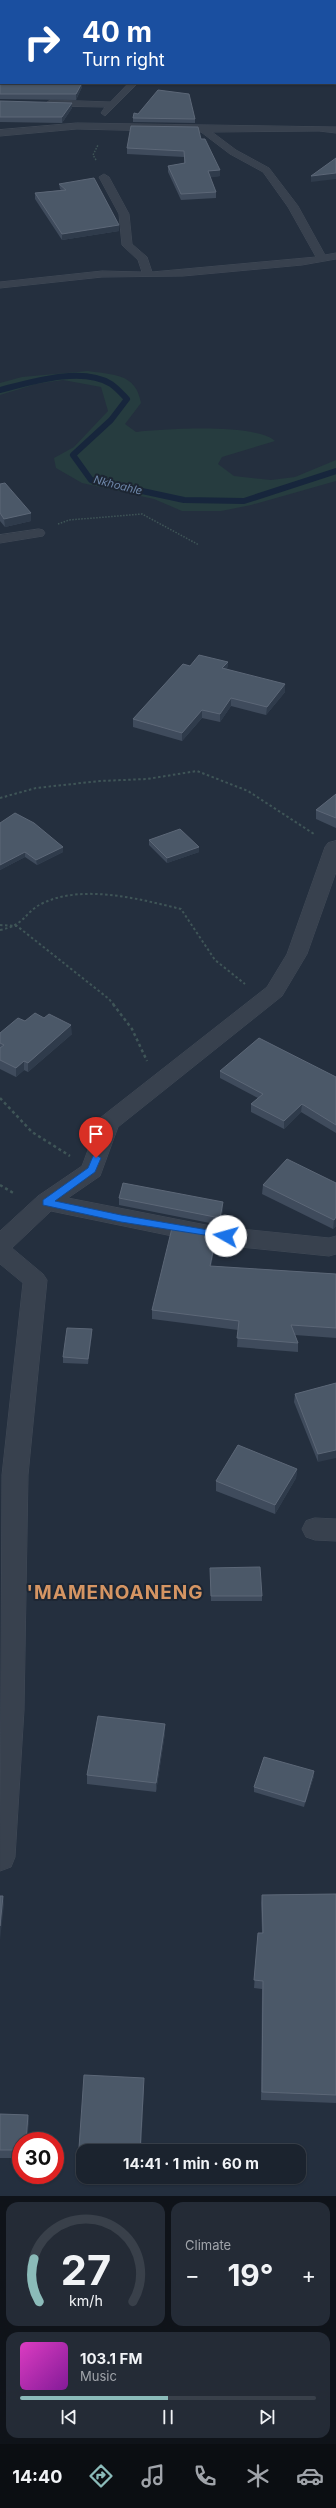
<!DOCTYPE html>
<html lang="en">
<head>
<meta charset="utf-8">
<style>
  body { margin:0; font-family:Inter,sans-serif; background:#242b36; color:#f1f3f6; height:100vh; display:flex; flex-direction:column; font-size:15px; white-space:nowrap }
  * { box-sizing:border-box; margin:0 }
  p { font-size:13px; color:#a0a4aa }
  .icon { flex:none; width:22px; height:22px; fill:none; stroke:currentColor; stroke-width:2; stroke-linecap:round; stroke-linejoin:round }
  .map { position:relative; height:2196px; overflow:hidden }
  .drawer { display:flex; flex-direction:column; gap:6px; padding:6px; background:#0f1319; flex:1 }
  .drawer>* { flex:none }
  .guide { position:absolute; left:0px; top:0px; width:336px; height:84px; box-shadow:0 1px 3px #0004,0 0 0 1px #39404a; background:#1a4fa0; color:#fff; overflow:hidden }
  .speed { position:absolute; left:12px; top:2132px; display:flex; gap:8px; font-size:20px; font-weight:700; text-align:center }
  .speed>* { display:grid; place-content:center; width:52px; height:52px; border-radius:50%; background:#1b232e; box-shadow:0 1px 3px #0004,0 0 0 1px #39404a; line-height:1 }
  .speed .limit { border:6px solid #d22; background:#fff; color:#111 }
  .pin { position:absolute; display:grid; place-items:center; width:34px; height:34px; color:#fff; margin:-41px -17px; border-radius:50% 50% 50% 0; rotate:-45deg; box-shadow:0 0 4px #0007 }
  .pin .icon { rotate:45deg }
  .me { position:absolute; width:44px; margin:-22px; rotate:277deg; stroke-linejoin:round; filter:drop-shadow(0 0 3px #0008) }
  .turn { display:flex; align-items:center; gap:14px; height:84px; padding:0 16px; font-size:18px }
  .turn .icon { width:52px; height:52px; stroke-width:2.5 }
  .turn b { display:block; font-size:28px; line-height:34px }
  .big { font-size:30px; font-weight:700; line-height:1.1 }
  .drawer .tile { flex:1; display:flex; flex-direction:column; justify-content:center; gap:6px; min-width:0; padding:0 14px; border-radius:12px; background:#242b36 }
  .drawer .dial { align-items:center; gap:0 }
  .dial svg { height:104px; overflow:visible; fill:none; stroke:#39404a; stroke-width:7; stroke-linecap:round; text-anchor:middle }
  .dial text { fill:#f1f3f6; stroke:none }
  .song { display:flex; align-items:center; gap:12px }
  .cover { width:48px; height:48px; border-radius:6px; background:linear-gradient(135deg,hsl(310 70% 55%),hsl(290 70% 35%)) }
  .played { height:4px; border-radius:2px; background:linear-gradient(90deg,#8bbbb9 50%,#39404a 50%) }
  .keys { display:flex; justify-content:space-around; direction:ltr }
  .heat { display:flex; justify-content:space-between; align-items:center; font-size:22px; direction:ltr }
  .drawer .tiles { flex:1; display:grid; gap:6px; grid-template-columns:1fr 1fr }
  .tile:last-child { grid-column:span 2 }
  .trip { position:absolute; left:76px; top:2144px; width:230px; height:40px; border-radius:12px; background:#1b232e; box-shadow:0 1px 3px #0004,0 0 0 1px #39404a; font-weight:700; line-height:40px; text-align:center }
  .tab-bar { display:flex; height:64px; justify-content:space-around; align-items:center; background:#0b0e12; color:#a0a4aa }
  .tab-bar .icon { width:28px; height:28px }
  .tab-bar .current { color:#8bbbb9 }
  .tab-bar b { font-size:18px; color:#f1f3f6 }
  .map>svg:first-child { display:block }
  .green { fill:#263c3f }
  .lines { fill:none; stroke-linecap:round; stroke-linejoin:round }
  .stream { stroke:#17263c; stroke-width:6 }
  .lane-casing { stroke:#414a57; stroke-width:1 }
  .street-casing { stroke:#414a57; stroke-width:1 }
  .path-far2 { stroke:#3f5557; stroke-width:1.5; stroke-dasharray:1.5 1.5; stroke-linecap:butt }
  .path-far1 { stroke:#3f5557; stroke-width:2; stroke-dasharray:2.5 2.5; stroke-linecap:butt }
  .path { stroke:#3f5557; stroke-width:2.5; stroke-dasharray:3 3; stroke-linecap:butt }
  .lane { fill:#38414e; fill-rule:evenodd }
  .street { fill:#38414e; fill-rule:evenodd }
  .wall { fill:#3f4b5c }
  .shaded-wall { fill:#2f3b4b }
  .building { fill:#4b5868; stroke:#5c6777 }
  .route { fill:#1a73e8; stroke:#114b97 }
  .labels { text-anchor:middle; stroke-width:4; stroke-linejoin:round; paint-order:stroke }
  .far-water-label { font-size:11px; font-style:italic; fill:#6d86a8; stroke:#1d2633 }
  .near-district-label { font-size:19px; font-weight:bold; letter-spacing:1px; fill:#d59563; stroke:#1d2633 }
</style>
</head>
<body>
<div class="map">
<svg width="336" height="2196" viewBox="0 0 336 2196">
  <rect width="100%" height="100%" fill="#242f3e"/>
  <path class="green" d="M88 371C113 375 136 373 141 403L125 424 136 432C164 429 255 423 275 441L222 457 218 464 234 476 271 480 295 477 336 460V481L251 505 221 511H182L154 499 82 483 56 468 54 458 74 447 108 411 101 387 63 380 36 384 0 395V383L22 377Z"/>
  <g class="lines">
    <path class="stream" d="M0 390C31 382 82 366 111 384 117 388 122 394 127 399L111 420 73 455 91 480 184 500 244 501 336 471"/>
    <g class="lane-casing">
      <g id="lane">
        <rect x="0" y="4" width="1" height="4"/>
        <path d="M129 83H138L105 116 101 113 105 107 50 106 46 103 50 100 110 102Z"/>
        <path d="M77 123 336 127V133L319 131 212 132 236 150 269 168 298 206 325 255 336 253V259L302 265 183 276 102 277 0 288V282L102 271 142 272 138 260 122 245 119 214 99 177 104 174 109 177 129 214 132 244 147 257 152 272 316 257 288 207 263 172 230 154 201 132 77 129 0 136V130Z"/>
        <path d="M39 529 43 530 45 533 43 536 0 543V535Z"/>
      </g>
    </g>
    <g class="street-casing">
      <g id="street">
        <path d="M218 0H229L218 1Z"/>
        <path d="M336 841V872L307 954 282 996 118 1127 100 1176 68 1198 211 1226 329 1238 336 1236V1254L329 1256 211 1244 51 1211 12 1248 43 1274 47 1280 28 1475 24 1710 15 1857 11 1867 0 1871 2 1475 23 1283 0 1264V1231L38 1196 82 1166 100 1118 267 987 287 954 325 847 328 843Z"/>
        <path d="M315 1518 336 1519V1541L315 1540 306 1537 302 1529 306 1521Z"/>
      </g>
    </g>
    <g class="path-far2">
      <path d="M96 160 93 155 98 145"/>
      <path d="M58 524 69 520 142 514 199 545"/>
    </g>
    <g class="path-far1">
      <path d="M0 798 36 788 100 781 147 779 197 771 248 791 314 834"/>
      <path d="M0 925 17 926 109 999 114 1005"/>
      <path d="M0 930C26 925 24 912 43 903 84 884 139 899 181 909L215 960 245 984"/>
    </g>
    <g class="path">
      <path d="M113 1004 132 1029 147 1061"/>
      <path d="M0 1098 32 1132 70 1156"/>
      <path d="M0 1185 15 1194"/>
    </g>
    <use href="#lane" class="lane"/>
    <use href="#street" class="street"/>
  </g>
  <g class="wall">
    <path d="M0 26 1 83 82 87 76 100 0 99Z"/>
    <path d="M0 101 72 108 62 123 0 122Z"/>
    <path d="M138 114 195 119V123L133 122V118Z"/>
    <path d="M201 139 220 170V176L210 177 216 192V198L181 200 168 172V166L184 163V157L127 154V148Z"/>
    <path d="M59 184 119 231 62 240 35 199V193L61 190 60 189Z"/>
    <path d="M0 484 31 513V521L5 527 0 521Z"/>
    <path d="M228 662 227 669 285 692 266 715 231 706 220 722 202 718 182 741 133 727V719L190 666Z"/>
    <path d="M336 794V828L316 819V810Z"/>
    <path d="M0 823 63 852 37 865 25 857 0 870Z"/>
    <path d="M149 840 199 852 167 863 149 845Z"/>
    <path d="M25 1021 72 1034 28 1072 24 1070 16 1077 0 1069V1033Z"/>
    <path d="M220 1071 336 1077V1133L301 1112 284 1129 251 1112V1104L258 1098 220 1078Z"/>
    <path d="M336 1183V1226L333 1229 262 1194 263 1185Z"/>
    <path d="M119 1198 223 1209 220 1225 119 1205Z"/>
    <path d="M216 1237 215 1246 211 1266 336 1274V1338L295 1335 298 1343V1352L237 1347 238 1330 152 1319V1310Z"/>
    <path d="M92 1334 88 1364 63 1363V1357Z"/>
    <path d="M336 1383 318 1462 294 1402 295 1394Z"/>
    <path d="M297 1469 296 1478 275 1514 216 1491V1481Z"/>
    <path d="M210 1573 262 1596V1601H211Z"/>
    <path d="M165 1724V1733L156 1792 87 1784V1775Z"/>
    <path d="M314 1776 304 1807 254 1792V1787Z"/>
    <path d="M336 1894V2103L261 2100 262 1989 254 1988 258 1933H262L261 1903 262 1895Z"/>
    <path d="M144 2086 141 2151H83V2156H79V2148Z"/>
    <path d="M0 2114 28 2115 29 2123 21 2141V2158H0Z"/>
  </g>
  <g class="shaded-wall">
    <path d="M82 83V87L76 100V94Z"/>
    <path d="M72 103V108L62 123V117Z"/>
    <path d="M220 170V176L208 178V171Z"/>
    <path d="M336 173V179L311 182V176Z"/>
    <path d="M119 225V231L62 240V234Z"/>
    <path d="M31 513V521L5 527 4 519Z"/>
    <path d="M228 662 227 670 222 668Z"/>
    <path d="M285 684V692L266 715 267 707Z"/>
    <path d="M231 698V706L220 722V714Z"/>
    <path d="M202 710V718L182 741V733Z"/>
    <path d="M63 847V852L37 865 36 860Z"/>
    <path d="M199 847V852L167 863V858Z"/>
    <path d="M25 852V857L0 870V865Z"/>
    <path d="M71 1025 72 1034 28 1072V1063Z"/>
    <path d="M24 1061V1070L16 1077V1068Z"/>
    <path d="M302 1104 301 1112 284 1129V1121Z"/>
    <path d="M223 1202V1209L220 1225V1218Z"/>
    <path d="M336 1217V1226L333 1229 334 1220Z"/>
    <path d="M216 1237 215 1246 209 1275 210 1266Z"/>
    <path d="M92 1329V1334L88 1364V1359Z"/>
    <path d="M336 1450V1458L318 1462V1454Z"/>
    <path d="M297 1469 296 1478 275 1514V1505Z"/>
    <path d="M165 1724V1733L156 1792V1783Z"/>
    <path d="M314 1771V1776L304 1807 305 1802Z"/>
    <path d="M3 1896 4 1905 0 1940V1926Z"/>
    <path d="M144 2078V2086L141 2151H140Z"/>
    <path d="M28 2115 29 2123 27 2141H26Z"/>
  </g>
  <g class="building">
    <path d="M129 0H163L162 1H128Z"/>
    <path d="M0 26H1V83H82L76 94H0Z"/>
    <path d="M158 90 189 94 195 119 133 118 134 113 138 114Z"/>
    <path d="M0 101 72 103 62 117H0Z"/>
    <path d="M131 126 198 127 201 139H205L220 170 208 171 216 192 181 194 168 166 185 163 184 151 127 148Z"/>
    <path d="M336 158V173L311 176Z"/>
    <path d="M94 178 119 225 62 234 35 193 66 190 59 184Z"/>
    <path d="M5 483 31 513 4 519 0 513V484Z"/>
    <path d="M199 655 228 662 222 668 285 684 267 707 231 698 220 714 202 710 182 733 133 719 183 664 190 666Z"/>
    <path d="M336 794V818L316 810Z"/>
    <path d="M15 813 34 823 63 847 36 860 25 852 0 865V823Z"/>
    <path d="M180 829 199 847 167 858 149 840Z"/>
    <path d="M35 1013 44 1018 49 1014 71 1025 28 1063 24 1061 16 1068 0 1060V1048L4 1045 0 1043V1033L18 1018 25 1021Z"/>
    <path d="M259 1038 336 1077V1125L302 1104 284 1121 251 1104 263 1094 220 1071Z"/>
    <path d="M287 1159 336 1183V1217L334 1220 263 1185Z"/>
    <path d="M123 1183 223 1202 220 1218 119 1198Z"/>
    <path d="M172 1228 216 1237 210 1266 336 1274V1328L291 1325 298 1343 237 1338 239 1321 152 1310Z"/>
    <path d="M67 1328 92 1329 88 1359 63 1357Z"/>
    <path d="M336 1383V1450L318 1454 295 1394Z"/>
    <path d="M238 1445 297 1469 275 1505 216 1481Z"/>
    <path d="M260 1567 262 1596H211L210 1568Z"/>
    <path d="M98 1716 165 1724 156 1783 87 1775Z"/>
    <path d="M264 1757 314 1771 305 1802 254 1787Z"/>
    <path d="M336 1894V2095L262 2092 263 1981 254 1980 258 1933H263L262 1895Z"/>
    <path d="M0 1896H3L0 1926Z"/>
    <path d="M84 2075 144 2078 140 2151 79 2148Z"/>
    <path d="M0 2114 28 2115 26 2141H21V2150H0Z"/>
  </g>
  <path class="route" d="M96 1155 101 1158 95 1172 55 1201 121 1215 226 1233 230 1234V1239L121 1222 43 1205V1200L88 1168 93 1156Z"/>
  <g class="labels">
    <g class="far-water-label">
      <text transform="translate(118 485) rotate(14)" y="4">Nkhoahle</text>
    </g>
    <g class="near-district-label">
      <text x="115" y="1599">'MAMENOANENG</text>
    </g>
  </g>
</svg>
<div class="speed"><div class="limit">30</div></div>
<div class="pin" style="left:96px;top:1158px;background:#d93025"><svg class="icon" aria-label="arrive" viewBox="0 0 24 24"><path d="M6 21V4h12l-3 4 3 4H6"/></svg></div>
<svg class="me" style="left:226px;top:1236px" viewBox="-20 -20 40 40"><circle r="19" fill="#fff"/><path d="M0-13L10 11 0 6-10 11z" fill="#1a73e8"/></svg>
<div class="trip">14:41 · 1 min · 60 m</div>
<div class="guide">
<div class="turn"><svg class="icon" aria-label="right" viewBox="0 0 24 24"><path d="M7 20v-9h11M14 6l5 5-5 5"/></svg><div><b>40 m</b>Turn right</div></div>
</div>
</div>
<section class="drawer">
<div class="tiles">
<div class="tile dial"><svg viewBox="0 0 100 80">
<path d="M14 69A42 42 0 1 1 86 69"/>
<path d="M14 69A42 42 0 0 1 10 36" stroke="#8bbbb9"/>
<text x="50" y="56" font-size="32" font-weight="700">27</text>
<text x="50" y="72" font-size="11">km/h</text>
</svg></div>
<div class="tile"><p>Climate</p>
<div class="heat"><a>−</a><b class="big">19°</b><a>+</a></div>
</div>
<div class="tile">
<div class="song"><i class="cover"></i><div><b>103.1 FM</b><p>Music</p></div></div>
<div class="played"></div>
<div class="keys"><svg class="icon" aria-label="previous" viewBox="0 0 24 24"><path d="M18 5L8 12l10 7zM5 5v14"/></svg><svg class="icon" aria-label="pause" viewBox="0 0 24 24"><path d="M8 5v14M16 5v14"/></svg><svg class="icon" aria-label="next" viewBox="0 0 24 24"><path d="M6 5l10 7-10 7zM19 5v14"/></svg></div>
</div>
</div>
</section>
<nav class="tab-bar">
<b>14:40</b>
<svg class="icon current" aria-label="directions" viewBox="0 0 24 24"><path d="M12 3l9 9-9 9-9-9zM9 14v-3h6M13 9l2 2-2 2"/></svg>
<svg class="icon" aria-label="music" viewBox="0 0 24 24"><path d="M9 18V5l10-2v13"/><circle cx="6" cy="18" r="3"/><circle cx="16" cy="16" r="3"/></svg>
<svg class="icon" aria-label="phone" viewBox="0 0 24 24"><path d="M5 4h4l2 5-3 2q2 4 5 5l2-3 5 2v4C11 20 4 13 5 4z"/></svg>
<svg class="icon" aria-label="climate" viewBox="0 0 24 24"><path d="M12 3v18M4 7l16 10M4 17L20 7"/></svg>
<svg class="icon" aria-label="car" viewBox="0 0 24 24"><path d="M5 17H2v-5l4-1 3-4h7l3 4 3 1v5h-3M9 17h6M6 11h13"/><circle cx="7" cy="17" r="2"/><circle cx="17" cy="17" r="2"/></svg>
</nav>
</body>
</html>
